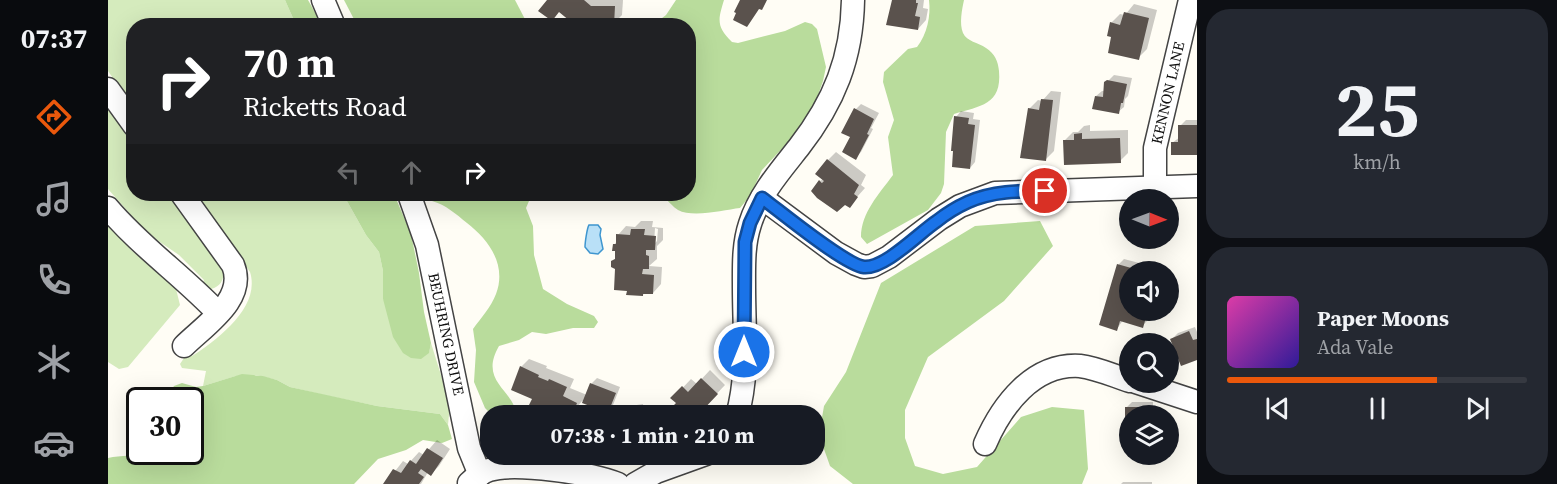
<!DOCTYPE html>
<html lang="en">
<head>
<meta charset="utf-8">
<style>
  body { margin:0; font-family:"Source Serif 4",serif; background:#242831; color:#f1f3f6; height:100vh; display:flex; flex-direction:column; font-size:22px; white-space:nowrap }
  * { box-sizing:border-box; margin:0 }
  p { font-size:20px; color:#9ea1a6 }
  .icon { flex:none; width:33px; height:33px; fill:none; stroke:currentColor; stroke-width:2; stroke-linecap:round; stroke-linejoin:round }
  .map { position:relative; flex:1; overflow:hidden }
  .sheet { display:flex; flex-direction:column; gap:9px; padding:9px; background:#0d0f14; width:360px }
  .sheet>* { flex:none }
  .guide { position:absolute; left:18px; top:18px; width:570px; height:183px; border-radius:24px; box-shadow:0 6px 24px #0002; background:#202124; color:#fff; overflow:hidden }
  .needle { width:39px; rotate:91deg }
  .controls { position:absolute; left:1011px; top:189px; display:grid; gap:12px }
  .controls a { display:grid; place-items:center; width:60px; height:60px; border-radius:50%; background:#171b24; box-shadow:0 6px 24px #0002; font-size:30px }
  .speed { position:absolute; left:18px; top:387px; display:flex; gap:12px; font-size:30px; font-weight:700; text-align:center }
  .speed>* { display:grid; place-content:center; width:78px; height:78px; border-radius:50%; background:#171b24; box-shadow:0 6px 24px #0002; line-height:1 }
  .speed .limit { border:3px solid #111; border-radius:9px; background:#fff; color:#111 }
  .pin { position:absolute; display:grid; place-items:center; width:51px; height:51px; color:#fff; margin:-26px; border:3px solid #fff; border-radius:50%; box-shadow:0 2px 6px #0007 }
  .me { position:absolute; width:66px; margin:-33px; rotate:0deg; stroke-linejoin:round; filter:drop-shadow(0 0 4px #0008) }
  .turn { display:flex; align-items:center; gap:21px; height:126px; padding:0 18px; font-size:27px }
  .turn .icon { width:78px; height:78px; stroke-width:2.5 }
  .turn b { display:block; font-size:42px; line-height:51px }
  .lanes { display:flex; align-items:center; height:57px; padding:0 18px; background:#0003; justify-content:center; gap:30px; direction:ltr }
  .lanes .off { opacity:.35 }
  .sheet .card { flex:1; display:flex; flex-direction:column; justify-content:center; gap:9px; min-width:0; padding:0 21px; border-radius:24px; background:#242831 }
  .sheet .dial { align-items:center; gap:0 }
  .dial b { font-size:78px; line-height:1 }
  .song { display:flex; align-items:center; gap:18px }
  .cover { width:72px; height:72px; border-radius:9px; background:linear-gradient(135deg,hsl(320 70% 55%),hsl(250 70% 35%)) }
  .played { height:6px; border-radius:3px; background:linear-gradient(90deg,#ea580c 70%,#363941 70%) }
  .keys { display:flex; justify-content:space-around; direction:ltr }
  .trip { position:absolute; left:372px; top:405px; width:345px; height:60px; border-radius:24px; background:#171b24; box-shadow:0 6px 24px #0002; font-weight:700; line-height:60px; text-align:center }
  main { display:flex; flex:1; min-height:0 }
  .tab-bar { display:flex; flex-direction:column; width:108px; justify-content:space-around; align-items:center; background:#090b0e; color:#9ea1a6 }
  .tab-bar .icon { width:42px; height:42px }
  .tab-bar .current { color:#ea580c }
  .tab-bar b { font-size:27px; color:#f1f3f6 }
  .map>svg:first-child { display:block }
  .green { fill:#d5ebbd }
  .forest { fill:#b9dc9c }
  .water { fill:#b9e0f7; stroke:#3f96cf; stroke-width:1.5 }
  .shadow { fill:#0003; fill-rule:evenodd }
  .building { fill:#5a524d }
  .lines { fill:none; stroke-linecap:round; stroke-linejoin:round }
  .minor-casing { stroke:#444; stroke-width:25 }
  .minor { stroke:#fff; stroke-width:22 }
  .route-casing { stroke:#114b97; stroke-width:15 }
  .route { stroke:#1a73e8; stroke-width:10 }
  .labels { text-anchor:middle; stroke-width:6; stroke-linejoin:round; paint-order:stroke }
  .street-label { font-size:15px; fill:#111; stroke:#fff }
</style>
</head>
<body>
<main>
<nav class="tab-bar">
<b>07:37</b>
<svg class="icon current" aria-label="directions" viewBox="0 0 24 24"><path d="M12 3l9 9-9 9-9-9zM9 14v-3h6M13 9l2 2-2 2"/></svg>
<svg class="icon" aria-label="music" viewBox="0 0 24 24"><path d="M9 18V5l10-2v13"/><circle cx="6" cy="18" r="3"/><circle cx="16" cy="16" r="3"/></svg>
<svg class="icon" aria-label="phone" viewBox="0 0 24 24"><path d="M5 4h4l2 5-3 2q2 4 5 5l2-3 5 2v4C11 20 4 13 5 4z"/></svg>
<svg class="icon" aria-label="climate" viewBox="0 0 24 24"><path d="M12 3v18M4 7l16 10M4 17L20 7"/></svg>
<svg class="icon" aria-label="car" viewBox="0 0 24 24"><path d="M5 17H2v-5l4-1 3-4h7l3 4 3 1v5h-3M9 17h6M6 11h13"/><circle cx="7" cy="17" r="2"/><circle cx="17" cy="17" r="2"/></svg>
</nav>
<div class="map">
<svg width="1089" height="484" viewBox="0 0 1089 484">
  <rect width="100%" height="100%" fill="#fffdf5"/>
  <g class="green">
    <path d="M0 0H177L188 25 26 26 25 107 0 71Z"/>
    <path d="M0 107 25 143 26 194H61L116 271C116 280 112 287 103 289L95 283 96 280 71 255 49 240 31 224 0 189Z"/>
    <path d="M87 194H235L258 235 271 252 275 271V299L321 352 323 343 342 404 340 425 332 414 269 406 216 395 182 387 169 380 148 375 128 376 95 386 98 371 74 368 72 364 80 352 84 356C110 339 153 307 142 272Z"/>
    <path d="M0 222 23 250 68 289 72 305 20 367 11 369 0 362Z"/>
  </g>
  <g class="forest">
    <path d="M177 0H200L214 25H188Z"/>
    <path d="M236 0H407L420 25H249Z"/>
    <path d="M568 0H616C610 20 608 26 624 42L630 43 677 31 697 22 704 24 709 29 718 67 715 81 708 101 684 138 654 170 642 196 632 208C616 210 585 218 570 210 561 204 559 196 546 195L505 201 480 194H580V26L545 25 558 15Z"/>
    <path d="M821 0H856C854 9 851 24 855 33 859 42 870 42 878 48 887 54 890 61 891 71 894 105 872 106 846 114L838 132 836 184 833 193 820 210 759 244 753 237C753 213 771 194 785 175L780 137 786 120 775 82 776 72 800 49 809 47C819 34 823 16 821 0Z"/>
    <path d="M235 194H286L303 234 311 273 316 312 323 343 321 353 313 359 303 358 295 353 285 337 275 299V271L271 252 258 235Z"/>
    <path d="M321 194H424L418 208 425 226 426 255 435 289 459 304 486 316 490 322 486 328H465L438 334 424 332 411 340 391 346C370 382 407 390 408 415H384L377 408 366 382 368 350 365 329C373 318 383 307 388 294 399 265 381 240 359 223 348 214 338 205 324 201Z"/>
    <path d="M932 221 945 246 896 301 820 357 797 410V438L807 466 835 474 869 467 913 417 944 407 976 410 980 469 974 484H745L722 466 711 435 716 406 738 372 773 283 867 226Z"/>
    <path d="M134 374 155 376 169 380 182 387 269 406 332 414 340 425 344 439 334 443 315 440 298 450 270 459 246 484H0V458C13 455 28 457 40 452H82V400H56L66 386 74 383 88 387 95 386Z"/>
  </g>
  <path class="water" d="M481 225H490L493 229 492 235 495 249 490 254 482 253 477 247C477 243 479 228 481 225Z"/>
  <g class="shadow">
    <path d="M441 0H515L514 15 506 23Z"/>
    <path d="M786 0H816L815 8 820 9 818 20 810 29Z"/>
    <path d="M1026 4 1049 10 1039 49 1030 58 1005 36 1003 23 1012 14 1017 15Z"/>
    <path d="M1006 75 1024 78 1020 96 1017 99 1016 107 1010 112 988 96 994 91H997L998 83Z"/>
    <path d="M943 91 953 92 946 151 937 160 921 109 930 100 934 101Z"/>
    <path d="M753 104 771 113 763 128 765 129 753 152 747 158 744 137 748 109Z"/>
    <path d="M853 111 866 113 865 119 872 120 867 162 862 168 848 117Z"/>
    <path d="M1078 120H1089V153L1064 143 1072 137V126Z"/>
    <path d="M982 125V131L1020 130V153L1012 161 956 141 965 132H970L976 126Z"/>
    <path d="M728 152 758 175 753 185 757 188 741 206 712 181 715 179 720 160Z"/>
    <path d="M533 221H545L544 227 555 228V240L549 246V259L541 266 554 267 553 284 545 293 537 292 535 295 520 290 504 262 509 257 506 245 509 241 510 235 518 226 527 227ZM547 228 550 229 549 241 546 244Z"/>
    <path d="M1016 259 1035 264 1033 272H1022V310H1043L1040 320 1034 326 1015 320 1009 329 993 324 1011 264Z"/>
    <path d="M1087 327 1089 332V359L1064 339 1070 333Z"/>
    <path d="M421 359 439 366 438 368 466 379 462 388 479 395 484 383 489 378 512 387 505 405 499 411 474 401 463 414 447 408 442 413 426 398 413 367Z"/>
    <path d="M602 370 617 385 599 404 602 407 594 416H567L570 403 565 398 583 379 589 384Z"/>
    <path d="M1024 402H1045V416H1022L1018 408Z"/>
    <path d="M535 404 536 412 547 410V416H517L516 411 522 406Z"/>
    <path d="M329 440 342 449 331 466 323 474 320 472 313 484H277L295 461 300 464 311 452 316 455Z"/>
    <path d="M1015 482H1044V484H1013Z"/>
  </g>
  <g class="building">
    <path d="M439 0H476L483 6H507L506 25 468 26 451 12 444 21 430 11Z"/>
    <path d="M632 0H659L654 10 651 9 639 27 625 20 628 13 626 12Z"/>
    <path d="M784 0H808V3H810L807 16 812 17 810 30 778 25Z"/>
    <path d="M1016 12 1041 18 1031 60 1000 53 1003 37 999 36 1002 22 1012 25Z"/>
    <path d="M999 80 1019 84 1015 103H1013L1011 114 984 109 987 96 995 97 996 82Z"/>
    <path d="M933 99 945 100 938 161 912 158 920 108 931 110Z"/>
    <path d="M746 108 766 119 759 134 761 135 748 160 734 152 742 137 733 133Z"/>
    <path d="M846 116 861 118 860 124 867 125 862 169 844 167 845 151H843Z"/>
    <path d="M1070 125H1089V155H1063V142H1070Z"/>
    <path d="M974 133V139L1012 138 1013 163 956 165 955 140H966V134Z"/>
    <path d="M719 159 751 185 746 194 750 197 742 208 737 205 729 212 709 198 703 191 711 180 714 183 716 181 707 174Z"/>
    <path d="M523 229H537L536 235 548 236 547 250H538V255L541 256V269H535L534 274 546 275 545 294H535V296L518 295 519 291 506 290 507 269 503 267V261L507 259V251H504L505 244H508V234L522 235Z"/>
    <path d="M1009 264 1034 271 1022 272V310H1040L1035 328 1012 321 1009 331 991 325Z"/>
    <path d="M1081 331 1085 340 1089 339V360L1073 366 1062 339Z"/>
    <path d="M412 366 431 375 430 377 440 381 441 379 459 387 455 396 469 403 464 416 445 408 442 414 420 407 424 399 403 390Z"/>
    <path d="M593 378 610 394 592 413 594 416H567L561 410 568 403 562 398 574 386 580 392Z"/>
    <path d="M482 383 508 393 500 413 474 403Z"/>
    <path d="M1017 407H1040V416H1022V448H1017Z"/>
    <path d="M319 448 335 458 323 476 313 469 310 473 316 477 311 484H275L285 469 293 473 302 460 308 464Z"/>
  </g>
  <g class="lines">
    <g class="minor-casing">
      <g id="minor">
        <path d="M215 0 226 26"/>
        <path d="M0 89 26 125"/>
        <path d="M1047 187V148L1082 0"/>
        <path d="M74 194 125 265C139 299 97 325 76 346"/>
        <path d="M301 194 319 245 361 448 372 475"/>
        <path d="M654 198 728 253 748 264 756 267 764 266 781 257 831 219 852 206 887 193 1089 186"/>
        <path d="M0 208C33 247 75 276 110 313"/>
        <path d="M1028 382 1089 402"/>
        <path d="M629 416C641 375 636 330 636 288 636 267 635 245 642 224 651 195 672 171 691 147 726 102 744 58 745 0"/>
        <path d="M877 444C894 405 925 363 972 366 989 368 1006 376 1022 381"/>
        <path d="M361 483C367 477 373 473 381 470 407 462 484 473 510 484"/>
        <path d="M527 484 548 472 598 454"/>
      </g>
    </g>
    <use href="#minor" class="minor"/>
  </g>
  <g class="lines">
    <g class="route-casing">
      <path id="route" d="M636 352 637 242 642 223 654 198C673 212 737 265 756 267 777 269 812 232 829 221 839 213 849 207 860 202 885 191 910 191 937 191"/>
    </g>
    <use href="#route" class="route"/>
  </g>
  <g class="labels">
    <g class="street-label">
      <text transform="translate(1060 93) rotate(-77)" y="5">KENNON LANE</text>
      <text transform="translate(338 334) rotate(78)" y="5">BEUHRING DRIVE</text>
    </g>
  </g>
</svg>
<div class="controls">
<a><svg class="needle" viewBox="-14 -14 28 28"><path d="M0-13l5 13h-10z" fill="#e53935"/><path d="M0 13l5-13h-10z" fill="#9ea1a6"/></svg></a>
<a><svg class="icon" aria-label="sound" viewBox="0 0 24 24"><path d="M4 9h4l5-4v14l-5-4H4zM17 9q2 3 0 6"/></svg></a>
<a><svg class="icon" aria-label="search" viewBox="0 0 24 24"><circle cx="10" cy="10" r="6"/><path d="M15 15l6 6"/></svg></a>
<a><svg class="icon" aria-label="layers" viewBox="0 0 24 24"><path d="M12 4l9 5-9 5-9-5zM3 14l9 5 9-5"/></svg></a>
</div>
<div class="speed"><div class="limit">30</div></div>
<div class="pin" style="left:937px;top:191px;background:#d93025"><svg class="icon" aria-label="arrive" viewBox="0 0 24 24"><path d="M6 21V4h12l-3 4 3 4H6"/></svg></div>
<svg class="me" style="left:636px;top:352px" viewBox="-20 -20 40 40"><circle r="17" fill="#1a73e8" stroke="#fff" stroke-width="3"/><path d="M0-11L8 9 0 5-8 9z" fill="#fff"/></svg>
<div class="trip">07:38 · 1 min · 210 m</div>
<div class="guide">
<div class="turn"><svg class="icon" aria-label="right" viewBox="0 0 24 24"><path d="M7 20v-9h11M14 6l5 5-5 5"/></svg><div><b>70 m</b>Ricketts Road</div></div>
<div class="lanes"><svg class="icon off" aria-label="left" viewBox="0 0 24 24"><path d="M17 20v-9H6M10 6l-5 5 5 5"/></svg><svg class="icon off" aria-label="ahead" viewBox="0 0 24 24"><path d="M12 20V5M6 11l6-6 6 6"/></svg><svg class="icon" aria-label="right" viewBox="0 0 24 24"><path d="M7 20v-9h11M14 6l5 5-5 5"/></svg></div>
</div>
</div>
<section class="sheet">
<div class="card dial"><b>25</b><p>km/h</p></div>
<div class="card">
<div class="song"><i class="cover"></i><div><b>Paper Moons</b><p>Ada Vale</p></div></div>
<div class="played"></div>
<div class="keys"><svg class="icon" aria-label="previous" viewBox="0 0 24 24"><path d="M18 5L8 12l10 7zM5 5v14"/></svg><svg class="icon" aria-label="pause" viewBox="0 0 24 24"><path d="M8 5v14M16 5v14"/></svg><svg class="icon" aria-label="next" viewBox="0 0 24 24"><path d="M6 5l10 7-10 7zM19 5v14"/></svg></div>
</div>
</section>
</main>
</body>
</html>
